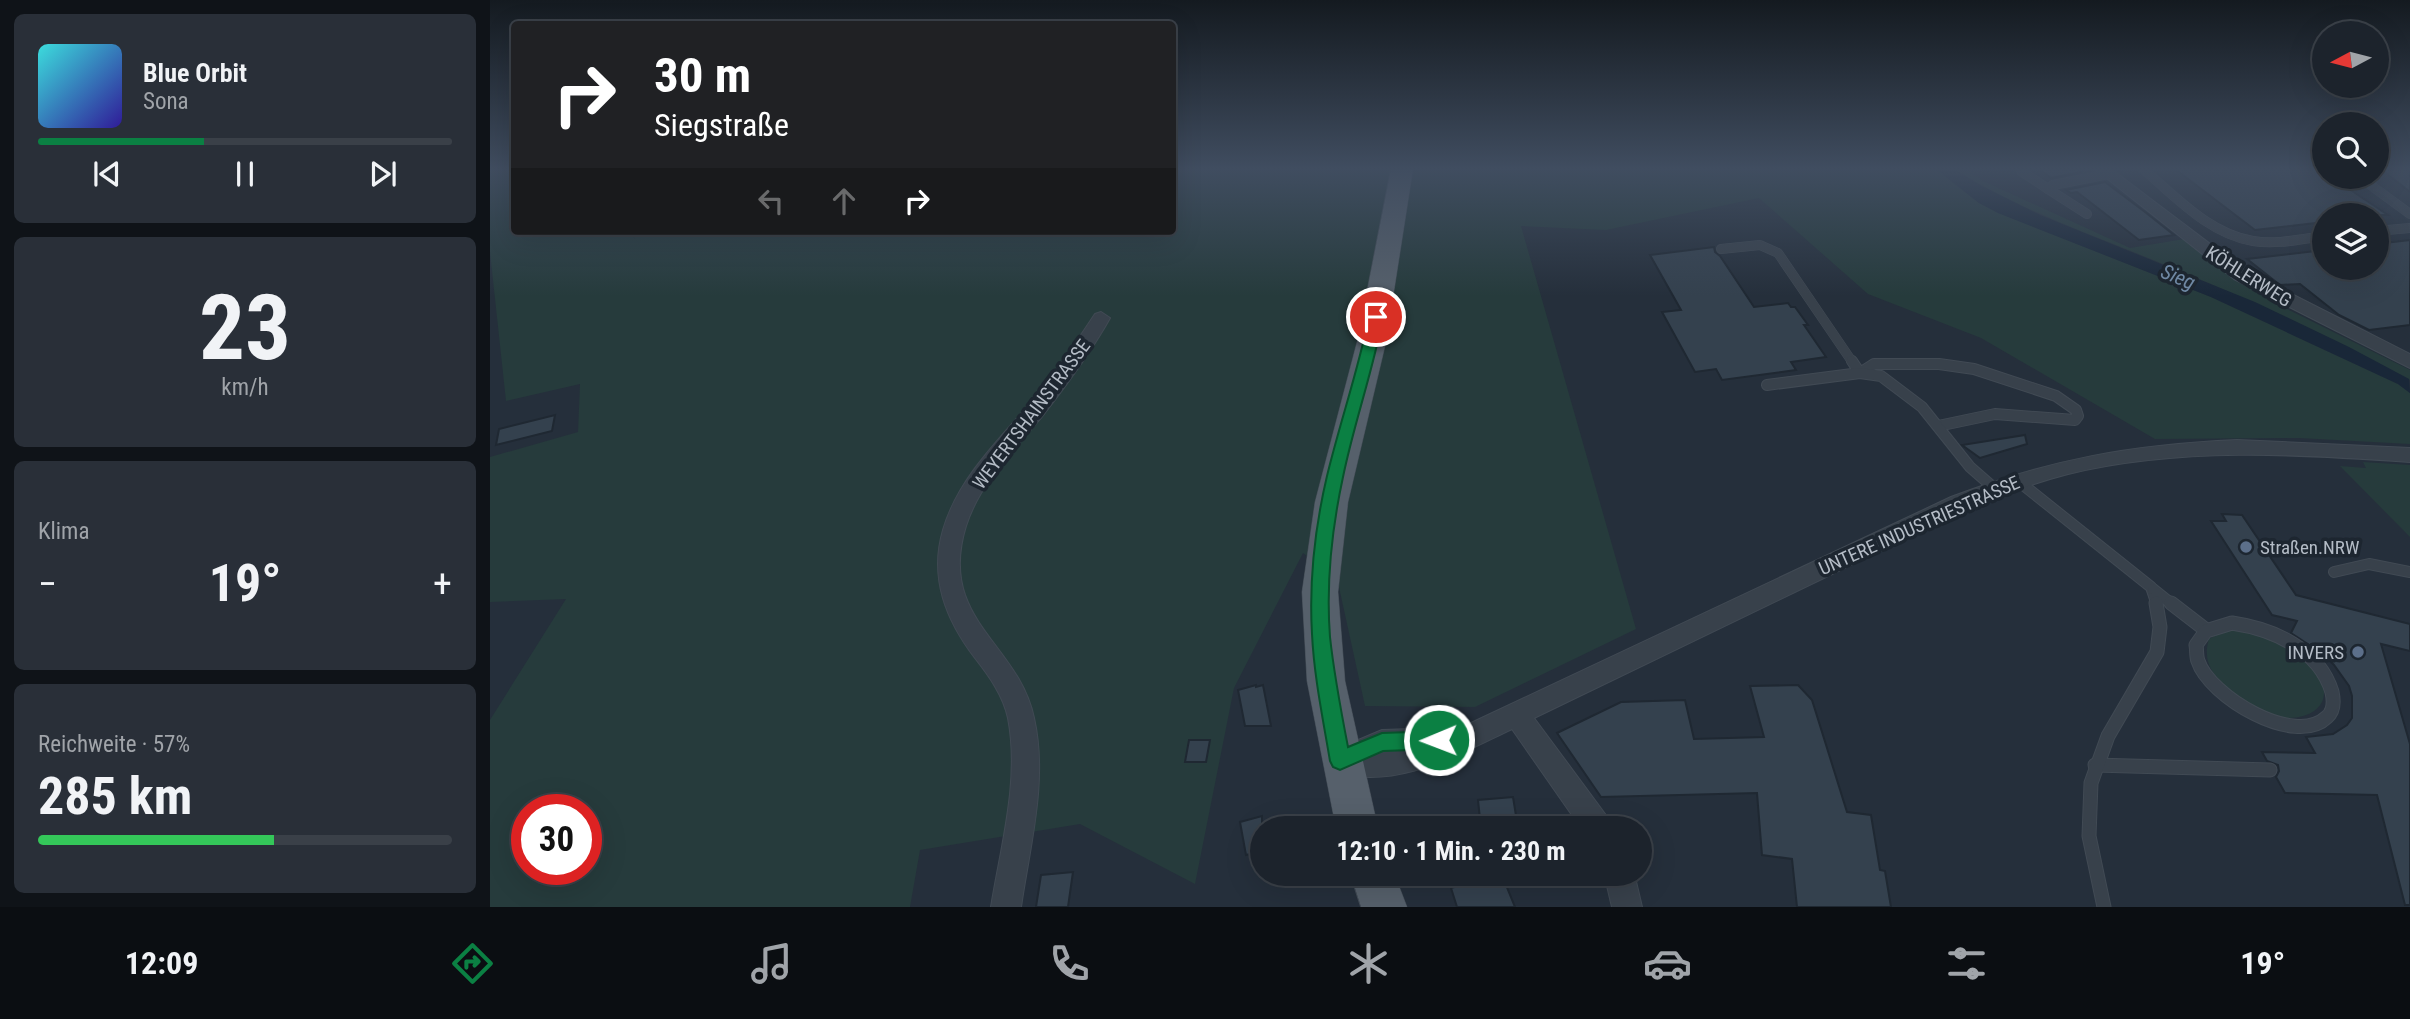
<!DOCTYPE html>
<html lang="de">
<head>
<meta charset="utf-8">
<style>
  body { margin:0; font-family:"Roboto Condensed",sans-serif; background:#292f38; color:#f1f3f6; height:100vh; display:flex; flex-direction:column; font-size:26px; white-space:nowrap }
  * { box-sizing:border-box; margin:0 }
  p { font-size:23px; color:#a0a4a9 }
  .icon { flex:none; width:38px; height:38px; fill:none; stroke:currentColor; stroke-width:2; stroke-linecap:round; stroke-linejoin:round }
  .map { position:relative; flex:1; overflow:hidden }
  .sheet { display:flex; flex-direction:column; gap:14px; padding:14px; background:#0f1318; width:490px }
  .sheet>* { flex:none }
  .top-card { position:absolute; left:21px; top:21px; width:665px; height:214px; border-radius:7px; box-shadow:0 7px 28px #0002,0 0 0 2px #3a4048; background:#202124; color:#fff; overflow:hidden }
  .needle { width:46px; rotate:263deg }
  .fabs { position:absolute; left:1822px; top:21px; display:grid; gap:14px }
  .fabs a { display:grid; place-items:center; width:77px; height:77px; border-radius:50%; background:#1c232c; box-shadow:0 7px 28px #0002,0 0 0 2px #3a4048; font-size:35px }
  .speed { position:absolute; left:21px; top:794px; display:flex; gap:14px; font-size:35px; font-weight:700; text-align:center }
  .speed>* { display:grid; place-content:center; width:91px; height:91px; border-radius:50%; background:#1c232c; box-shadow:0 7px 28px #0002,0 0 0 2px #3a4048; line-height:1 }
  .speed .limit { border:10px solid #d22; background:#fff; color:#111 }
  .pin { position:absolute; display:grid; place-items:center; width:60px; height:60px; color:#fff; margin:-30px; border:4px solid #fff; border-radius:50%; box-shadow:0 2px 7px #0007 }
  .me { position:absolute; width:77px; margin:-38px; rotate:269deg; stroke-linejoin:round; filter:drop-shadow(0 0 5px #0008) }
  .turn { display:flex; align-items:center; gap:24px; height:147px; padding:0 28px; font-size:32px }
  .turn .icon { width:91px; height:91px; stroke-width:2.5 }
  .turn b { display:block; font-size:49px; line-height:60px }
  .lanes { display:flex; align-items:center; height:66px; padding:0 28px; background:#0003; justify-content:center; gap:35px; direction:ltr }
  .lanes .off { opacity:.35 }
  .big { font-size:52px; font-weight:700; line-height:1.1 }
  .sheet .tile { flex:1; display:flex; flex-direction:column; justify-content:center; gap:10px; min-width:0; padding:0 24px; border-radius:10px; background:#292f38 }
  .sheet .dial { align-items:center; gap:0 }
  .dial b { font-size:91px; line-height:1 }
  .song { display:flex; align-items:center; gap:21px }
  .cover { width:84px; height:84px; border-radius:10px; background:linear-gradient(135deg,hsl(180 70% 55%),hsl(250 70% 35%)) }
  .played { height:7px; border-radius:4px; background:linear-gradient(90deg,#0b8043 40%,#3a4048 40%) }
  .keys { display:flex; justify-content:space-around; direction:ltr }
  .heat { display:flex; justify-content:space-between; align-items:center; font-size:38px; direction:ltr }
  .charge { height:10px; border-radius:5px; background:linear-gradient(90deg,#34c759 57%,#3a4048 0) }
  .trip { position:absolute; left:760px; top:816px; width:402px; height:70px; border-radius:35px; background:#1c232c; box-shadow:0 7px 28px #0002,0 0 0 2px #3a4048; font-weight:700; line-height:70px; text-align:center }
  .dock { display:flex; height:112px; justify-content:space-around; align-items:center; background:#0b0e12; color:#a0a4a9 }
  .dock .icon { width:49px; height:49px }
  .dock .selected { color:#0b8043 }
  .dock b { font-size:32px; color:#f1f3f6 }
  main { display:flex; flex:1; min-height:0 }
  .map>svg:first-child { display:block }
  .green { fill:#263b3c; fill-rule:evenodd }
  .water { fill:#192738 }
  .building { fill:#34414e; stroke:#1f2832; stroke-width:2 }
  .lines { fill:none; stroke-linecap:round; stroke-linejoin:round }
  .lane-far2-casing { stroke:#414a54; stroke-width:10 }
  .lane-far1-casing { stroke:#414a54; stroke-width:12 }
  .lane-casing { stroke:#414a54; stroke-width:15 }
  .street-casing { stroke:#414a54; stroke-width:2 }
  .primary-casing { stroke:#414a54; stroke-width:1 }
  .lane-far2 { stroke:#38414b; stroke-width:9 }
  .lane-far1 { stroke:#38414b; stroke-width:10 }
  .lane { stroke:#38414b; stroke-width:13 }
  .street { fill:#38414b; fill-rule:evenodd }
  .primary { fill:#56606b; fill-rule:evenodd }
  .route { fill:#0b8043; stroke:#07532c; stroke-width:2 }
  .service-dot { fill:#5c6f8a; stroke:#1d2630; stroke-width:2.5 }
  .labels { text-anchor:middle; stroke-width:7; stroke-linejoin:round; paint-order:stroke }
  .street-label { font-size:19px; fill:#b4bcc6; stroke:#1d2630 }
  .poi-label { font-size:19px; fill:#b4bcc6; stroke:#1d2630; text-anchor:start }
  .water-label { font-size:21px; font-style:italic; fill:#6f88a3; stroke:#1d2630 }
</style>
</head>
<body>
<main>
<section class="sheet">
<div class="tile">
<div class="song"><i class="cover"></i><div><b>Blue Orbit</b><p>Sona</p></div></div>
<div class="played"></div>
<div class="keys"><svg class="icon" aria-label="previous" viewBox="0 0 24 24"><path d="M18 5L8 12l10 7zM5 5v14"/></svg><svg class="icon" aria-label="pause" viewBox="0 0 24 24"><path d="M8 5v14M16 5v14"/></svg><svg class="icon" aria-label="next" viewBox="0 0 24 24"><path d="M6 5l10 7-10 7zM19 5v14"/></svg></div>
</div>
<div class="tile dial"><b>23</b><p>km/h</p></div>
<div class="tile"><p>Klima</p>
<div class="heat"><a>−</a><b class="big">19°</b><a>+</a></div>
</div>
<div class="tile"><p>Reichweite · 57%</p><b class="big">285 km</b><div class="charge"></div></div>
</section>
<div class="map">
<svg width="1920" height="907" viewBox="0 0 1920 907">
  <rect width="100%" height="100%" fill="#252f3b"/>
  <g class="green">
    <path d="M0 169H24V231H139L145 239 140 231H682L683 169H1446L1489 203 1507 212 1721 297 1908 384 1920 393V444L1809 438 1665 439 1491 338 1378 294 1269 198 1116 230 1031 226 1146 629 985 707 875 706 847 578 813 553 744 688 705 884 590 824 430 850 420 907H0V720L76 599 0 602V457L88 432 90 384 16 401 0 252ZM37 810H96V870H37Z"/>
    <path d="M1464 169H1477L1493 181 1640 248 1694 239 1737 272 1797 309 1920 370V380C1840 336 1758 299 1673 264 1602 235 1529 210 1464 169Z"/>
    <path d="M1873 462 1920 465V537L1850 466 1876 468Z"/>
    <path d="M1757 629C1771 635 1789 639 1801 648 1883 706 1794 751 1734 686 1720 671 1713 659 1719 639L1731 632Z"/>
  </g>
  <path class="water" d="M1446 169H1464L1490 185 1550 215 1765 302 1859 347 1919 379 1920 393 1908 384 1721 297 1508 213 1489 203Z"/>
  <g class="building">
    <path d="M1549 169H1591V172L1561 178Z"/>
    <path d="M1685 169H1829L1834 172V177H1841L1898 215H1834V222L1765 230Z"/>
    <path d="M1891 169H1920V192Z"/>
    <path d="M1615 182 1655 212 1684 235 1649 240 1587 192 1581 193 1576 190Z"/>
    <path d="M1920 240V325L1879 330 1849 315 1810 284 1790 285 1757 259 1834 250V268H1886V244Z"/>
    <path d="M1224 247 1225 252 1230 256 1264 307 1298 303 1301 307H1305L1318 325H1314L1336 357 1301 362 1306 370 1232 380 1226 369 1205 372 1172 312 1191 310 1160 255Z"/>
    <path d="M65 415 62 431 6 445 9 429Z"/>
    <path d="M1535 435 1537 444 1490 458 1472 445Z"/>
    <path d="M1732 514 1752 515 1806 595 1920 624V651L1891 644 1920 744V905H1915L1887 795 1795 793 1786 777 1789 771 1788 765 1777 761 1772 752 1825 753 1816 737 1843 734 1857 725 1862 718V696L1859 686 1844 665 1833 654 1801 633 1807 621 1782 615 1721 521H1736Z"/>
    <path d="M766 685V687L773 685 781 726H755L748 690Z"/>
    <path d="M1308 685 1322 700 1357 812 1381 815 1390 870 1395 871 1401 907H1307L1302 859 1272 855 1267 793 1111 797 1067 733 1131 702 1195 700 1204 739 1274 737 1260 686Z"/>
    <path d="M699 740H720L716 762H695Z"/>
    <path d="M1023 797 1028 828H991L988 800Z"/>
    <path d="M772 816V851L756 855 750 822Z"/>
    <path d="M583 872 578 907H546L551 875Z"/>
    <path d="M994 878 995 881 1014 880 1025 907H967L961 888Z"/>
  </g>
  <g class="lines">
    <g class="lane-far2-casing">
      <g id="lane-far2">
        <path d="M1653 169C1685 196 1719 234 1763 241 1786 245 1811 239 1834 236"/>
        <path d="M1531 171 1558 189"/>
        <path d="M1879 184 1920 214"/>
        <path d="M1597 214 1558 189 1563 185 1619 174"/>
        <path d="M1886 231 1920 228"/>
        <path d="M1231 249 1270 245 1288 253 1363 363"/>
      </g>
    </g>
    <g class="lane-far1-casing">
      <g id="lane-far1">
        <path d="M1362 361 1370 373 1384 364H1449L1484 369 1566 396 1586 410 1588 416 1585 420 1505 414 1448 426"/>
        <path d="M1277 385 1370 373 1391 376 1432 407 1480 467 1504 488"/>
        <path d="M1527 480 1661 587 1667 605"/>
        <path d="M1844 572 1879 564 1920 572"/>
        <path d="M1663 589 1683 605"/>
      </g>
    </g>
    <g class="lane-casing">
      <g id="lane">
        <path d="M1681 603 1716 630"/>
        <path d="M1742 623C1783 629 1829 649 1842 692 1844 701 1844 711 1837 717 1805 748 1719 696 1708 661 1706 656 1707 650 1706 645L1716 631Z"/>
        <path d="M1605 765 1780 770"/>
        <path d="M1614 907 1599 836 1601 783 1618 736 1667 652 1670 627 1666 603"/>
      </g>
    </g>
    <g class="street-casing">
      <g id="street">
        <path d="M1605 169H1621L1756 271 1920 354V368L1744 279Z"/>
        <path d="M611 312 620 318C601 352 578 383 554 414 525 449 490 482 476 526 447 620 528 642 544 718 558 780 540 845 531 907H501C511 845 530 780 518 718 513 695 499 676 485 658 456 620 439 578 453 530 469 475 514 435 550 392 570 367 587 341 605 314Z"/>
        <path d="M1747 440 1920 448V462C1807 454 1690 447 1578 474 1543 483 1510 496 1477 509L1044 718 1118 818 1122 828H1091L1022 729C967 755 902 793 840 770L836 761 840 752 892 730 956 728 964 731 1461 497C1562 459 1640 445 1747 440Z"/>
        <path d="M1114 873H1144L1152 907H1122Z"/>
      </g>
    </g>
    <g class="primary-casing">
      <g id="primary">
        <path d="M901 169H923L896 342 858 502 848 592 855 681 888 828H846L817 681 812 592 825 502 867 342Z"/>
        <path d="M860 873H904L917 907H871Z"/>
      </g>
    </g>
    <use href="#lane-far2" class="lane-far2"/>
    <use href="#lane-far1" class="lane-far1"/>
    <use href="#lane" class="lane"/>
    <use href="#street" class="street"/>
    <use href="#primary" class="primary"/>
  </g>
  <linearGradient id="sky" x2="0" y2="1"><stop stop-color="#141a20"/><stop offset="0.57" stop-color="#404d60"/><stop offset="1" stop-color="#404d60" stop-opacity="0"/></linearGradient>
  <rect width="1920" height="296" fill="url(#sky)"/>
  <path class="route" d="M886 312 893 317C883 371 864 423 853 477 842 528 836 585 840 637 844 674 851 711 858 747L892 733 949 731 957 734 960 740 957 747 949 749 893 751 850 770 843 767 840 761C833 719 824 676 822 634 819 582 825 527 837 476 850 422 868 371 879 317Z"/>
  <g class="service-dot">
    <circle cx="1756" cy="547" r="7"/>
    <circle cx="1868" cy="652" r="7"/>
  </g>
  <g class="labels">
    <g class="street-label">
      <text transform="translate(1759 276) rotate(32)" y="7">KÖHLERWEG</text>
      <text transform="translate(541 414) rotate(-53)" y="7">WEYERTSHAINSTRASSE</text>
      <text transform="translate(1429 525) rotate(-24)" y="7">UNTERE INDUSTRIESTRASSE</text>
    </g>
    <g class="poi-label">
      <text x="1770" y="554">Straßen.NRW</text>
      <text x="1854" y="659" text-anchor="end">INVERS</text>
    </g>
    <g class="water-label">
      <text transform="translate(1688 277) rotate(23)" y="7">Sieg</text>
    </g>
  </g>
</svg>
<div class="fabs">
<a><svg class="needle" viewBox="-14 -14 28 28"><path d="M0-13l5 13h-10z" fill="#e53935"/><path d="M0 13l5-13h-10z" fill="#a0a4a9"/></svg></a>
<a><svg class="icon" aria-label="search" viewBox="0 0 24 24"><circle cx="10" cy="10" r="6"/><path d="M15 15l6 6"/></svg></a>
<a><svg class="icon" aria-label="layers" viewBox="0 0 24 24"><path d="M12 4l9 5-9 5-9-5zM3 14l9 5 9-5"/></svg></a>
</div>
<div class="speed"><div class="limit">30</div></div>
<div class="pin" style="left:886px;top:317px;background:#d93025"><svg class="icon" aria-label="arrive" viewBox="0 0 24 24"><path d="M6 21V4h12l-3 4 3 4H6"/></svg></div>
<svg class="me" style="left:949px;top:740px" viewBox="-20 -20 40 40"><circle r="17" fill="#0b8043" stroke="#fff" stroke-width="3"/><path d="M0-11L8 9 0 5-8 9z" fill="#fff"/></svg>
<div class="trip">12:10 · 1 Min. · 230 m</div>
<div class="top-card">
<div class="turn"><svg class="icon" aria-label="right" viewBox="0 0 24 24"><path d="M7 20v-9h11M14 6l5 5-5 5"/></svg><div><b>30 m</b>Siegstraße</div></div>
<div class="lanes"><svg class="icon off" aria-label="left" viewBox="0 0 24 24"><path d="M17 20v-9H6M10 6l-5 5 5 5"/></svg><svg class="icon off" aria-label="ahead" viewBox="0 0 24 24"><path d="M12 20V5M6 11l6-6 6 6"/></svg><svg class="icon" aria-label="right" viewBox="0 0 24 24"><path d="M7 20v-9h11M14 6l5 5-5 5"/></svg></div>
</div>
</div>
</main>
<nav class="dock">
<b>12:09</b>
<svg class="icon selected" aria-label="directions" viewBox="0 0 24 24"><path d="M12 3l9 9-9 9-9-9zM9 14v-3h6M13 9l2 2-2 2"/></svg>
<svg class="icon" aria-label="music" viewBox="0 0 24 24"><path d="M9 18V5l10-2v13"/><circle cx="6" cy="18" r="3"/><circle cx="16" cy="16" r="3"/></svg>
<svg class="icon" aria-label="phone" viewBox="0 0 24 24"><path d="M5 4h4l2 5-3 2q2 4 5 5l2-3 5 2v4C11 20 4 13 5 4z"/></svg>
<svg class="icon" aria-label="climate" viewBox="0 0 24 24"><path d="M12 3v18M4 7l16 10M4 17L20 7"/></svg>
<svg class="icon" aria-label="car" viewBox="0 0 24 24"><path d="M5 17H2v-5l4-1 3-4h7l3 4 3 1v5h-3M9 17h6M6 11h13"/><circle cx="7" cy="17" r="2"/><circle cx="17" cy="17" r="2"/></svg>
<svg class="icon" aria-label="filters" viewBox="0 0 24 24"><path d="M4 7h16M4 17h16"/><circle cx="9" cy="7" r="2"/><circle cx="15" cy="17" r="2"/></svg>
<b>19°</b>
</nav>
</body>
</html>
